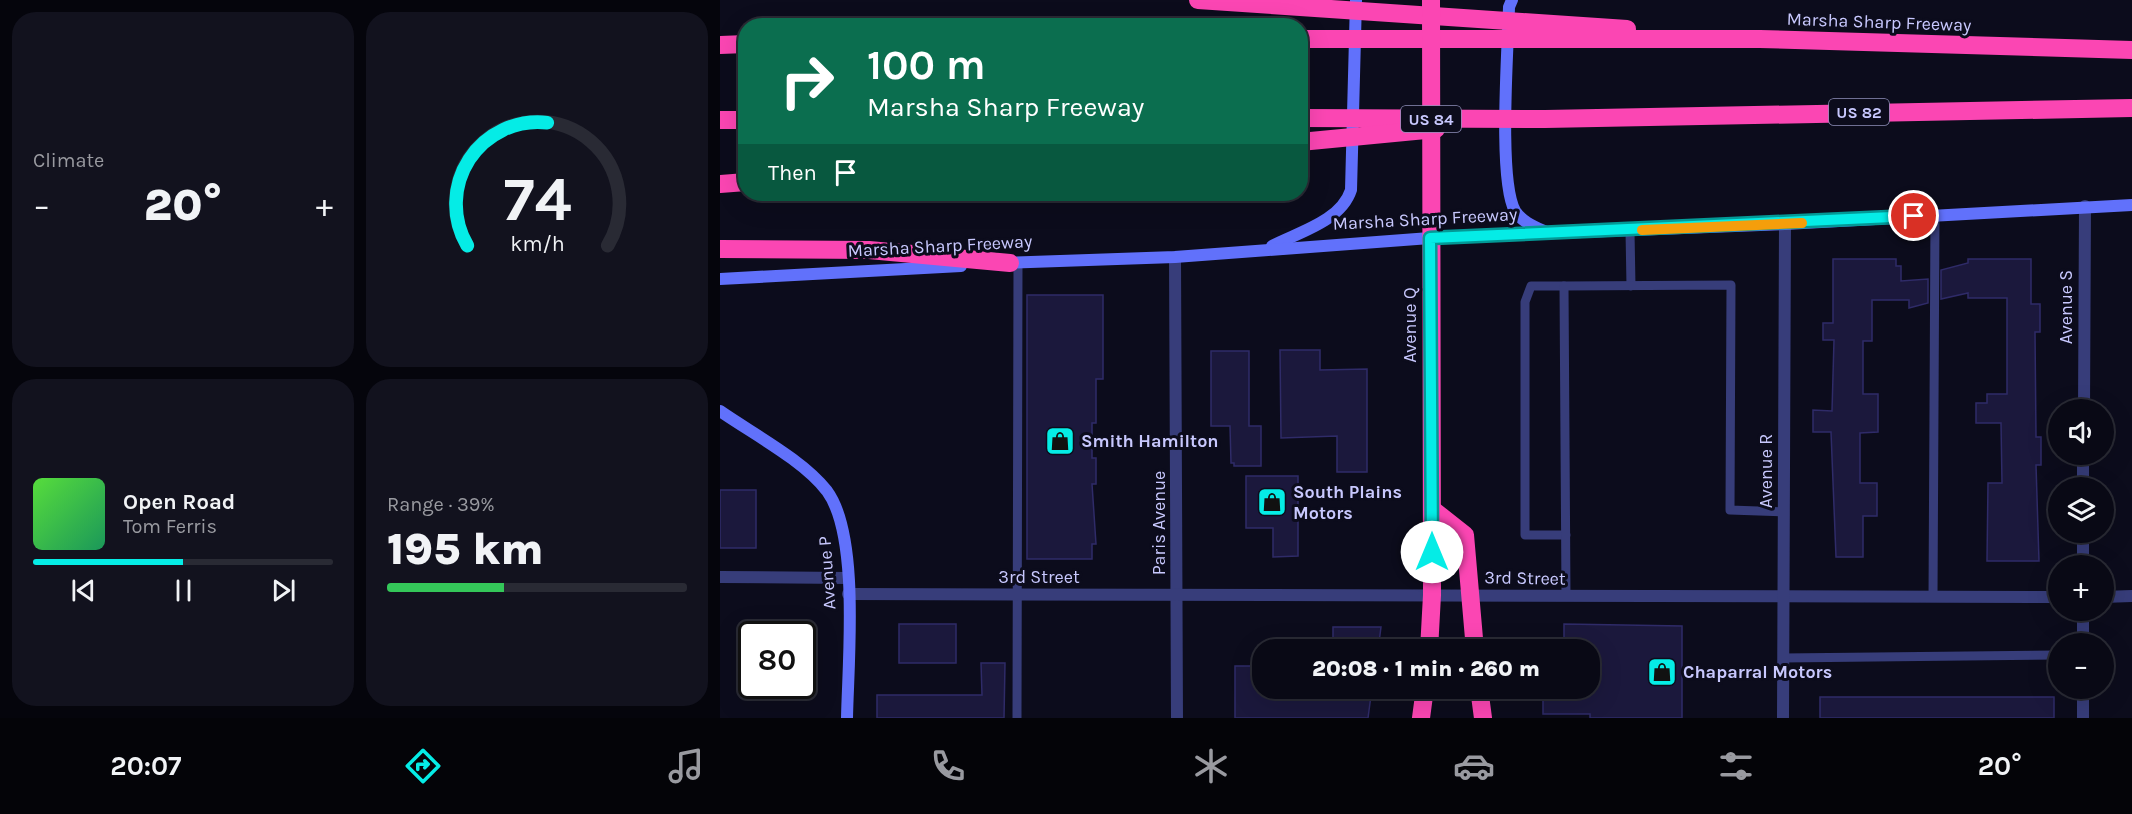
<!DOCTYPE html>
<html lang="en">
<head>
<meta charset="utf-8">
<style>
  body { margin:0; font-family:Karla,sans-serif; background:#12121e; color:#f1f3f6; height:100vh; display:flex; flex-direction:column; font-size:22px; white-space:nowrap }
  * { box-sizing:border-box; margin:0 }
  p { font-size:20px; color:#999aa0 }
  .icon { flex:none; width:33px; height:33px; fill:none; stroke:currentColor; stroke-width:2; stroke-linecap:round; stroke-linejoin:round }
  .map { position:relative; flex:1; overflow:hidden }
  .side { display:flex; flex-direction:column; gap:12px; padding:12px; background:#05050c; width:720px }
  .side>* { flex:none }
  .hud { position:absolute; left:18px; top:18px; width:570px; height:183px; border-radius:24px; box-shadow:0 6px 24px #0002,0 0 0 2px #292a34; background:#0b6e4f; color:#fff; overflow:hidden }
  .controls { position:absolute; left:1328px; top:399px; display:grid; gap:12px }
  .controls a { display:grid; place-items:center; width:66px; height:66px; border-radius:50%; background:#090915; box-shadow:0 6px 24px #0002,0 0 0 2px #292a34; font-size:30px }
  .speed { position:absolute; left:18px; top:621px; display:flex; gap:12px; font-size:30px; font-weight:700; text-align:center }
  .speed>* { display:grid; place-content:center; width:78px; height:78px; border-radius:50%; background:#090915; box-shadow:0 6px 24px #0002,0 0 0 2px #292a34; line-height:1 }
  .speed .limit { border:3px solid #111; border-radius:9px; background:#fff; color:#111 }
  .pin { position:absolute; display:grid; place-items:center; width:51px; height:51px; color:#fff; margin:-26px; border:3px solid #fff; border-radius:50%; box-shadow:0 2px 6px #0007 }
  .me { position:absolute; width:66px; margin:-33px; rotate:0deg; stroke-linejoin:round; filter:drop-shadow(0 0 4px #0008) }
  .turn { display:flex; align-items:center; gap:21px; height:126px; padding:0 30px; font-size:27px }
  .turn .icon { width:78px; height:78px; stroke-width:2.5 }
  .turn b { display:block; font-size:42px; line-height:51px }
  .then { display:flex; align-items:center; height:57px; padding:0 30px; background:#0003; gap:12px; font-size:22px }
  .big { font-size:45px; font-weight:800; line-height:1.1 }
  .side .card { flex:1; display:flex; flex-direction:column; justify-content:center; gap:9px; min-width:0; padding:0 21px; border-radius:24px; background:#12121e }
  .side .dial { align-items:center; gap:0 }
  .dial svg { height:156px; overflow:visible; fill:none; stroke:#292a34; stroke-width:7; stroke-linecap:round; text-anchor:middle }
  .dial text { fill:#f1f3f6; stroke:none }
  .song { display:flex; align-items:center; gap:18px }
  .cover { width:72px; height:72px; border-radius:9px; background:linear-gradient(135deg,hsl(110 70% 55%),hsl(150 70% 35%)) }
  .played { height:6px; border-radius:3px; background:linear-gradient(90deg,#05ece6 50%,#292a34 50%) }
  .keys { display:flex; justify-content:space-around; direction:ltr }
  .heat { display:flex; justify-content:space-between; align-items:center; font-size:33px; direction:ltr }
  .charge { height:9px; border-radius:4px; background:linear-gradient(90deg,#34c759 39%,#292a34 0) }
  .side .tiles { flex:1; display:grid; gap:12px; grid-template-columns:repeat(2,1fr) }
  .trip { position:absolute; left:532px; top:639px; width:348px; height:60px; border-radius:24px; background:#090915; box-shadow:0 6px 24px #0002,0 0 0 2px #292a34; font-weight:800; line-height:60px; text-align:center }
  .dock { display:flex; height:96px; justify-content:space-around; align-items:center; background:#040408; color:#999aa0 }
  .dock .icon { width:42px; height:42px }
  .dock .active { color:#05ece6 }
  .dock b { font-size:27px; color:#f1f3f6 }
  main { display:flex; flex:1; min-height:0 }
  .map>svg:first-child { display:block }
  .building { fill:#1b183c; stroke:#2f2b68; stroke-width:1.5 }
  .lines { fill:none; stroke-linecap:round; stroke-linejoin:round }
  .lane { stroke:#373d7a; stroke-width:9 }
  .street { stroke:#373d7a; stroke-width:12 }
  .secondary { stroke:#6171fb; stroke-width:12 }
  .highway { stroke:#fb46b3; stroke-width:18 }
  .route-casing { stroke:#039996; stroke-width:15 }
  .route { stroke:#05ece6; stroke-width:10 }
  .slow { stroke:#f59e0b; stroke-width:10 }
  .labels { text-anchor:middle; stroke-width:6; stroke-linejoin:round; paint-order:stroke }
  .shield { fill:#0c0c1c; stroke:#9090ba; stroke-width:1.5 }
  .shield-label { font-size:16px; font-weight:bold; fill:#c8c8fe }
  .street-label { font-size:18px; fill:#c8c8fe; stroke:#0c0c1c }
  .poi-label { font-size:18px; font-weight:bold; fill:#c8c8fe; stroke:#0c0c1c; text-anchor:start }
</style>
</head>
<body>
<main>
<section class="side">
<div class="tiles">
<div class="card"><p>Climate</p>
<div class="heat"><a>−</a><b class="big">20°</b><a>+</a></div>
</div>
<div class="card dial"><svg viewBox="0 0 100 80">
<path d="M14 69A42 42 0 1 1 86 69"/>
<path d="M14 69A42 42 0 0 1 55 6" stroke="#05ece6"/>
<text x="50" y="56" font-size="32" font-weight="700">74</text>
<text x="50" y="72" font-size="11">km/h</text>
</svg></div>
<div class="card">
<div class="song"><i class="cover"></i><div><b>Open Road</b><p>Tom Ferris</p></div></div>
<div class="played"></div>
<div class="keys"><svg class="icon" aria-label="previous" viewBox="0 0 24 24"><path d="M18 5L8 12l10 7zM5 5v14"/></svg><svg class="icon" aria-label="pause" viewBox="0 0 24 24"><path d="M8 5v14M16 5v14"/></svg><svg class="icon" aria-label="next" viewBox="0 0 24 24"><path d="M6 5l10 7-10 7zM19 5v14"/></svg></div>
</div>
<div class="card"><p>Range · 39%</p><b class="big">195 km</b><div class="charge"></div></div>
</div>
</section>
<div class="map">
<svg width="1412" height="718" viewBox="0 0 1412 718">
  <rect width="100%" height="100%" fill="#0c0c1c"/>
  <g class="building">
    <path d="M1113 259H1176V266H1181V281L1208 279V303L1189 308V300H1152V341H1143V394H1158V432L1140 433V483H1157V516H1143V557H1116L1111 432H1093V410L1112 411 1114 340H1103V323H1113Z"/>
    <path d="M1248 259H1311V304H1320V332H1315L1316 437H1321V465H1316L1319 561H1267L1268 483H1282L1281 423H1256V403H1267V394H1287V298H1248V293L1221 299V270L1248 263Z"/>
    <path d="M307 295H383V379H376V423H372V458H376V484H372L376 544H372V559H307Z"/>
    <path d="M560 350H600V370L647 369V472H617V436L561 438Z"/>
    <path d="M491 351H529V426H541V466H514V463H511L510 426H491Z"/>
    <path d="M526 476H578V556L553 557V528H526Z"/>
    <rect x="0" y="490" width="36" height="58"/>
    <rect x="179" y="624" width="57" height="39"/>
    <path d="M844 624 962 626V718H870V714H823V688H870V650H844Z"/>
    <path d="M613 627H661L658 650H613Z"/>
    <path d="M261 663H285L284 718H157V695H262Z"/>
    <path d="M515 666H543V688H652L648 718H515Z"/>
    <rect x="1100" y="697" width="234" height="21"/>
  </g>
  <g class="lines">
    <g class="lane">
      <path d="M910 231 911 286"/>
      <path d="M844 286H811L805 302V535H846"/>
      <path d="M846 596 844 286 1011 285 1010 510 1064 512"/>
      <path d="M1213 597 1215 215"/>
      <path d="M1063 658 1338 655"/>
      <path d="M297 718 298 262"/>
    </g>
    <g class="street">
      <path d="M455 257 457 718"/>
      <path d="M1364 410 1365 206"/>
      <path d="M1363 488V454"/>
      <path d="M1363 566V532"/>
      <path d="M0 577 128 578"/>
      <path d="M128 594 1338 597"/>
      <path d="M1383 597 1412 596"/>
      <path d="M1363 610V644"/>
      <path d="M1363 688V718"/>
      <path d="M1063 718 1065 224"/>
    </g>
    <g class="secondary">
      <path d="M792 0 789 7C788 49 778 180 795 211 802 222 815 227 826 232"/>
      <path d="M552 246C579 232 621 221 631 190L636 0"/>
      <path d="M283 263 455 257 710 238 1065 224 1412 205"/>
      <path d="M0 279 241 266"/>
      <path d="M0 411C33 434 83 460 107 491 140 536 128 662 127 718"/>
    </g>
    <g class="highway">
      <path d="M478 0 907 29"/>
      <path d="M580 39H1040L1412 50"/>
      <path d="M0 45 26 44"/>
      <path d="M580 118 825 119 1412 108"/>
      <path d="M0 120H26"/>
      <path d="M580 142 716 129"/>
      <path d="M0 184 26 182"/>
      <path d="M0 249 149 250 290 263"/>
      <path d="M712 509 745 535 755 650"/>
      <path d="M709 650 712 595 711 0"/>
      <path d="M759 688 763 718"/>
      <path d="M701 718 705 688"/>
    </g>
  </g>
  <g class="lines">
    <g class="route-casing">
      <path id="route" d="M712 552 710 238 1194 216"/>
    </g>
    <use href="#route" class="route"/>
    <path class="slow" d="M922 230 1082 223"/>
  </g>
  <defs>
    <g id="shop-square" transform="scale(1.5)"><rect x="-9" y="-9" width="18" height="18" rx="4" fill="#05ece6" stroke="#0c0c1c"/><path d="M-5-2.5h2.3a2.7 3.5 0 0 1 5.4 0H5L5.5 6h-11ZM-1.5-2.5h3a1.5 2.3 0 0 0-3 0Z" fill="#111"/></g>
  </defs>
  <g fill-rule="evenodd">
    <use href="#shop-square" x="340" y="441"/>
    <use href="#shop-square" x="552" y="502"/>
    <use href="#shop-square" x="942" y="672"/>
  </g>
  <g class="labels">
    <g class="shield">
      <rect x="1109" y="99" width="60" height="26" rx="4.5"/>
      <rect x="681" y="106" width="60" height="26" rx="4.5"/>
    </g>
    <g class="shield-label">
      <text x="1139" y="118">US 82</text>
      <text x="711" y="125">US 84</text>
    </g>
    <g class="street-label">
      <text transform="translate(1159 22) rotate(2)" y="6">Marsha Sharp Freeway</text>
      <text transform="translate(705 219) rotate(-3)" y="6">Marsha Sharp Freeway</text>
      <text transform="translate(220 246) rotate(-3)" y="6">Marsha Sharp Freeway</text>
      <text transform="translate(1346 307) rotate(-90)" y="6">Avenue S</text>
      <text transform="translate(690 325) rotate(-90)" y="6">Avenue Q</text>
      <text transform="translate(1046 471) rotate(-90)" y="6">Avenue R</text>
      <text transform="translate(439 523) rotate(-90)" y="6">Paris Avenue</text>
      <text transform="translate(107 573) rotate(-94)" y="6">Avenue P</text>
      <text x="319" y="583">3rd Street</text>
      <text transform="translate(805 578) rotate(1)" y="6">3rd Street</text>
    </g>
    <g class="poi-label">
      <text x="361" y="447">Smith Hamilton</text>
      <text x="573" y="498">South Plains<tspan x="573" dy="21">Motors</tspan></text>
      <text x="963" y="678">Chaparral Motors</text>
    </g>
  </g>
</svg>
<div class="controls">
<a><svg class="icon" aria-label="sound" viewBox="0 0 24 24"><path d="M4 9h4l5-4v14l-5-4H4zM17 9q2 3 0 6"/></svg></a>
<a><svg class="icon" aria-label="layers" viewBox="0 0 24 24"><path d="M12 4l9 5-9 5-9-5zM3 14l9 5 9-5"/></svg></a>
<a>+</a>
<a>−</a>
</div>
<div class="speed"><div class="limit">80</div></div>
<div class="pin" style="left:1194px;top:216px;background:#d93025"><svg class="icon" aria-label="arrive" viewBox="0 0 24 24"><path d="M6 21V4h12l-3 4 3 4H6"/></svg></div>
<svg class="me" style="left:712px;top:552px" viewBox="-20 -20 40 40"><circle r="19" fill="#fff"/><path d="M0-13L10 11 0 6-10 11z" fill="#05ece6"/></svg>
<div class="trip">20:08 · 1 min · 260 m</div>
<div class="hud">
<div class="turn"><svg class="icon" aria-label="right" viewBox="0 0 24 24"><path d="M7 20v-9h11M14 6l5 5-5 5"/></svg><div><b>100 m</b>Marsha Sharp Freeway</div></div>
<div class="then">Then<svg class="icon" aria-label="arrive" viewBox="0 0 24 24"><path d="M6 21V4h12l-3 4 3 4H6"/></svg></div>
</div>
</div>
</main>
<nav class="dock">
<b>20:07</b>
<svg class="icon active" aria-label="directions" viewBox="0 0 24 24"><path d="M12 3l9 9-9 9-9-9zM9 14v-3h6M13 9l2 2-2 2"/></svg>
<svg class="icon" aria-label="music" viewBox="0 0 24 24"><path d="M9 18V5l10-2v13"/><circle cx="6" cy="18" r="3"/><circle cx="16" cy="16" r="3"/></svg>
<svg class="icon" aria-label="phone" viewBox="0 0 24 24"><path d="M5 4h4l2 5-3 2q2 4 5 5l2-3 5 2v4C11 20 4 13 5 4z"/></svg>
<svg class="icon" aria-label="climate" viewBox="0 0 24 24"><path d="M12 3v18M4 7l16 10M4 17L20 7"/></svg>
<svg class="icon" aria-label="car" viewBox="0 0 24 24"><path d="M5 17H2v-5l4-1 3-4h7l3 4 3 1v5h-3M9 17h6M6 11h13"/><circle cx="7" cy="17" r="2"/><circle cx="17" cy="17" r="2"/></svg>
<svg class="icon" aria-label="filters" viewBox="0 0 24 24"><path d="M4 7h16M4 17h16"/><circle cx="9" cy="7" r="2"/><circle cx="15" cy="17" r="2"/></svg>
<b>20°</b>
</nav>
</body>
</html>
